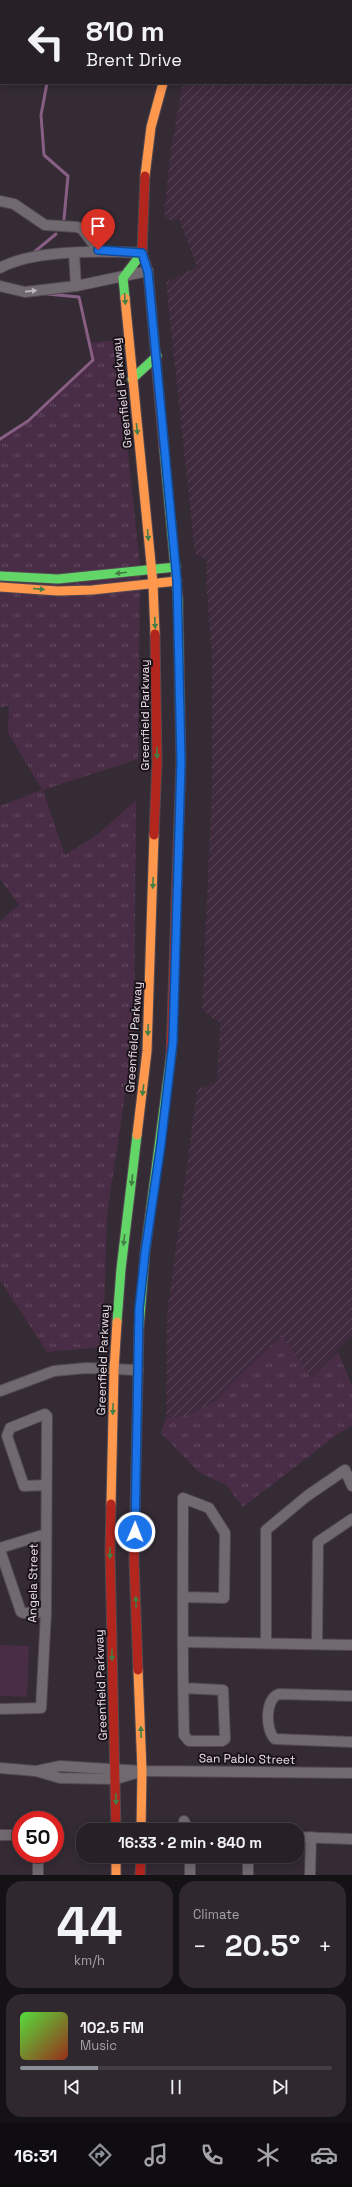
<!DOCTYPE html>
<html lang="en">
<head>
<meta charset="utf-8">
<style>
  body { margin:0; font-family:"Space Grotesk",sans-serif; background:#2f282f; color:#f1f3f6; height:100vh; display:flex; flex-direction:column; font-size:15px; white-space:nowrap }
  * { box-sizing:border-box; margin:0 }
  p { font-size:13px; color:#a4a3a7 }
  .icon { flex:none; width:22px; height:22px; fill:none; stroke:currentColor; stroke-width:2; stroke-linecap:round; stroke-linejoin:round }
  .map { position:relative; height:1875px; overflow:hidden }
  .drawer { display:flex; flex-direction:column; gap:6px; padding:6px; background:#151215; flex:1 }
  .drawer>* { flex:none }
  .banner { position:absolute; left:0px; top:0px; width:352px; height:84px; box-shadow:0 2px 10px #0003,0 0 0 1px #433e44; background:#272027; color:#f1f3f6; overflow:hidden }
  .speed { position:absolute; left:12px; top:1811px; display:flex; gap:8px; font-size:20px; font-weight:700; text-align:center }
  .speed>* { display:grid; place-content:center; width:52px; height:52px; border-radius:50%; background:#272027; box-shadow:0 2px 10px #0003,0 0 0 1px #433e44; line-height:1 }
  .speed .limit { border:6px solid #d22; background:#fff; color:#111 }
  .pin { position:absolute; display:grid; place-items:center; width:34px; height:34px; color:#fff; margin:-41px -17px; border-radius:50% 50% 50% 0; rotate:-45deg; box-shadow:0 0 4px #0007 }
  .pin .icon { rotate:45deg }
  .me { position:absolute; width:44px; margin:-22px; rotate:1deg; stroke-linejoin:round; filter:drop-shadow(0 0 3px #0008) }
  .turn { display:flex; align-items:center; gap:14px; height:84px; padding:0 20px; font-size:18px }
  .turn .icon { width:52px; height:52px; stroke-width:2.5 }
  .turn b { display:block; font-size:28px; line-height:34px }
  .big { font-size:30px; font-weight:700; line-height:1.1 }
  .drawer .card { flex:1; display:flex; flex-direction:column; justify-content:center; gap:6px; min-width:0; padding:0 14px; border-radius:16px; background:#2f282f }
  .drawer .dial { align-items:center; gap:0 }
  .dial b { font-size:52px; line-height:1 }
  .song { display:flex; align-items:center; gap:12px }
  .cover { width:48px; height:48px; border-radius:6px; background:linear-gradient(135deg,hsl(110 70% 55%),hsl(10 70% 35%)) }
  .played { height:4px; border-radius:2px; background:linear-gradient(90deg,#8c9099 25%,#433e44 25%) }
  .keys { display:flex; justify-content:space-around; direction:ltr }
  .heat { display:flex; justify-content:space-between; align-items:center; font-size:22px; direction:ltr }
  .drawer .tiles { flex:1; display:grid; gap:6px; grid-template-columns:1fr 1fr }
  .card:last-child { grid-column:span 2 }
  .trip { position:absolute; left:76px; top:1823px; width:228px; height:40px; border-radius:16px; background:#272027; box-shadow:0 2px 10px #0003,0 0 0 1px #433e44; font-weight:700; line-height:40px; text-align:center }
  .menu { display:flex; height:64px; justify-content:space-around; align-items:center; background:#100d10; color:#a4a3a7 }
  .menu .icon { width:28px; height:28px }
  .menu .current { color:#8c9099 }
  .menu b { font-size:18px; color:#f1f3f6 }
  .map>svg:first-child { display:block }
  .industrial { fill:url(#industrial-furrows) }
  .grass { fill:url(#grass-tufts) }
  .pitch { fill:#492d46 }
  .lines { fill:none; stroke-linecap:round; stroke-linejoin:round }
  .stream { stroke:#885f84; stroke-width:3 }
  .street-casing { stroke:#524951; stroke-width:12 }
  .fast-casing { stroke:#524951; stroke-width:11 }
  .slow-casing { stroke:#524951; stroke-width:11 }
  .jam-casing { stroke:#524951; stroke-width:11 }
  .street { stroke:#706a70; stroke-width:10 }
  .fast { stroke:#63d668; stroke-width:9 }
  .slow { stroke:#ff974d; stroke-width:9 }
  .jam { stroke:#b3261e; stroke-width:9 }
  .oneway { fill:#c1b7c0 }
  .oneway2 { fill:#437e45 }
  .route-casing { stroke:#114b97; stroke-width:10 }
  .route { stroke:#1a73e8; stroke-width:7 }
  .labels { text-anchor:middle; stroke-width:4; stroke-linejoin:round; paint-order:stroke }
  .street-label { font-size:12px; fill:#ece0eb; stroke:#1b131a }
</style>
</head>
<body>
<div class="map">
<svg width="352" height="1875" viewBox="0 0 352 1875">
  <defs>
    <pattern id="industrial-furrows" width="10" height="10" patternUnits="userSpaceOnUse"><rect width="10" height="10" fill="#402b3e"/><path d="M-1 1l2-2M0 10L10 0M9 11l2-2" fill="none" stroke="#5c495a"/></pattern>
    <pattern id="grass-tufts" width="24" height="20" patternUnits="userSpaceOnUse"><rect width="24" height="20" fill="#492d46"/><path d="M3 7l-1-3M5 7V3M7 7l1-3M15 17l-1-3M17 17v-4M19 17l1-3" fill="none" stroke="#634b61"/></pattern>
  </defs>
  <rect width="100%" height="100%" fill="#342b34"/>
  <path class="industrial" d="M291 0H352V1336L311 1378 281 1335 235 1380 217 1400 187 1416 166 1418 167 1315 197 1090 217 1080 220 1023 202 1010 212 788V658L206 580 207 560 195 554 166 282 197 267 179 219 173 221 166 219 164 213 171 149 182 87 195 83H351V1Z"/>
  <g class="grass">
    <path d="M116 340 140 566 138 759 43 790 65 855 98 834 136 800 134 1036 107 1214 103 1347 47 1352 0 1280V921L19 905 0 879V806L42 790 8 733 9 705 0 708V439L28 421 93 360 89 343Z"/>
    <path d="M282 1335 311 1378 338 1352 352 1386V1426L339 1433 243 1507 226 1485 199 1472 161 1433 166 1418 187 1416 217 1400 235 1380Z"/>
  </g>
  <path class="pitch" d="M0 1645 29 1646 27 1697 0 1696Z"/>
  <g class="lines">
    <g class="stream">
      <path d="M47 83 41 115 44 155 68 176 64 219"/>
      <path d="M33 253 56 234"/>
      <path d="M0 439 28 421 93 360 79 297 47 294"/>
    </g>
    <g class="street-casing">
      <g id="street">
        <path d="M279 1 280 0"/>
        <path d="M0 201 14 204 45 225 77 227 82 229 98 250"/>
        <path d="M74 253 76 286"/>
        <path d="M0 268C34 249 104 251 142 253"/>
        <path d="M0 286 25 292 76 286 148 271"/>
        <path d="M0 1391 54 1371 86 1368 138 1370"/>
        <path d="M0 1548 46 1534"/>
        <path d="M0 1550 21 1612 24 1613 46 1612"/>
        <path d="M184 1642 352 1645"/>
        <path d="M266 1643V1530L307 1496 345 1470 352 1486"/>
        <path d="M317 1644 318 1542 352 1519"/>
        <path d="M183 1688 223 1690 225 1739 222 1741H189L184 1735C182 1656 183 1577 183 1498L209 1508 225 1533 224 1598 183 1597"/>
        <path d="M352 1696 279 1694C265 1698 265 1730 275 1739L352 1742"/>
        <path d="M0 1709 41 1708 46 1612 47 1416 45 1414 10 1428 7 1436 24 1486 46 1485"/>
        <path d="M0 1768 36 1771 60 1778 116 1779 136 1773"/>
        <path d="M36 1771 60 1766 142 1771 352 1773"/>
        <path d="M184 1821 188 1830"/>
        <path d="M0 1835H21"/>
        <path d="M297 1837 352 1839"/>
        <path d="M38 1875V1854"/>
        <path d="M190 1875V1856"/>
        <path d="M248 1875V1856"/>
        <path d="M310 1875 311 1837"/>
      </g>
    </g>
    <g class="fast-casing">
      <g id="fast">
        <path d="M228 0V1"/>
        <path d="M125 298 123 278 142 253"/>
        <path d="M132 379 157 356"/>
        <path d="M164 449 178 599 180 713"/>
        <path d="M0 576 58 579 176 567"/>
        <path d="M117 1322 121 1269 137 1135"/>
        <path d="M139 1328 145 1253 171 1055"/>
      </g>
    </g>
    <g class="slow-casing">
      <g id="slow">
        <path d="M162 0 163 1"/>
        <path d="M205 0V1"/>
        <path d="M145 176 151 127 163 83"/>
        <path d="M125 298 153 584 155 634"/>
        <path d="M0 587 58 591 92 590 177 581"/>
        <path d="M137 1135 147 1051 154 835"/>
        <path d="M111 1504 114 1370 117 1322"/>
        <path d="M138 1670 142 1771 141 1830"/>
        <path d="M116 1856V1875"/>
      </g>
    </g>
    <g class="jam-casing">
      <g id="jam">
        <path d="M145 176 142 253 148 271 164 449"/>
        <path d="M154 835 157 762 155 634"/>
        <path d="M171 1055 181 761 180 713"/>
        <path d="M111 1504 110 1552 116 1830"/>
        <path d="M138 1670 134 1560 139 1328"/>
        <path d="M140 1875 141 1856"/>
      </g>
    </g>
    <use href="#street" class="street"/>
    <use href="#fast" class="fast"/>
    <use href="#slow" class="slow"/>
    <use href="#jam" class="jam"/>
  </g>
  <defs><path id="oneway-solid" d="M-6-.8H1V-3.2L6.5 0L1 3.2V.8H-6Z"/></defs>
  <use class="oneway" href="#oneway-solid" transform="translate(31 291) rotate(-6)"/>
  <g class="oneway2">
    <use href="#oneway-solid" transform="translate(125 299) rotate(85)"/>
    <use href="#oneway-solid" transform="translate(137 429) rotate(84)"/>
    <use href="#oneway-solid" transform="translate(148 535) rotate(85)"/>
    <use href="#oneway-solid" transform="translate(121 573) rotate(173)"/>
    <use href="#oneway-solid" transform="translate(39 589) rotate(5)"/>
    <use href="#oneway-solid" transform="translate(155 623) rotate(87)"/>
    <use href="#oneway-solid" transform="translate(157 753) rotate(90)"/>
    <use href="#oneway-solid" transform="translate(153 883) rotate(92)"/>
    <use href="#oneway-solid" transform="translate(148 1030) rotate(93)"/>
    <use href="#oneway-solid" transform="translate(143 1090) rotate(97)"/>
    <use href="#oneway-solid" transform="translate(132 1180) rotate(97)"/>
    <use href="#oneway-solid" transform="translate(124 1240) rotate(97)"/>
    <use href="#oneway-solid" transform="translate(113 1409) rotate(92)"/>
    <use href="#oneway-solid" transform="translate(110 1553) rotate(90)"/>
    <use href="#oneway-solid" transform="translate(136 1602) rotate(-92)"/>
    <use href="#oneway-solid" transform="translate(112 1655) rotate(89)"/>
    <use href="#oneway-solid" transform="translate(141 1732) rotate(-92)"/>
    <use href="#oneway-solid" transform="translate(116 1799) rotate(90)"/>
  </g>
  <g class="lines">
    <g class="route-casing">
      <path id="route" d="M98 250 142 253 148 272 177 581 181 762 173 1042 161 1144 145 1253 139 1309 135 1532"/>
    </g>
    <use href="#route" class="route"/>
  </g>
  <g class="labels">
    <g class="street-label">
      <text transform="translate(122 393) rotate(-96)" y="4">Greenfield Parkway</text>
      <text transform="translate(145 715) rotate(-90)" y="4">Greenfield Parkway</text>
      <text transform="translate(134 1037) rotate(-86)" y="4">Greenfield Parkway</text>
      <text transform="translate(103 1360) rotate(-88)" y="4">Greenfield Parkway</text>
      <text transform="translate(33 1583) rotate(-89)" y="4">Angela Street</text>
      <text transform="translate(101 1685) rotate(-92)" y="4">Greenfield Parkway</text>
      <text transform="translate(247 1759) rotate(1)" y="4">San Pablo Street</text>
    </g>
  </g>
</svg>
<div class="speed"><div class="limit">50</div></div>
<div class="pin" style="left:98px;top:250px;background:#d93025"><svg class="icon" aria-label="arrive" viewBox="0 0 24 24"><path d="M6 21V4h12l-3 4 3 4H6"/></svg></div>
<svg class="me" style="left:135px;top:1532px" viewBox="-20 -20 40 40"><circle r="17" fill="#1a73e8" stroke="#fff" stroke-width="3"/><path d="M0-11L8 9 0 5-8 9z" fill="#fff"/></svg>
<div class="trip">16:33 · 2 min · 840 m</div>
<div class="banner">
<div class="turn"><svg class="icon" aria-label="left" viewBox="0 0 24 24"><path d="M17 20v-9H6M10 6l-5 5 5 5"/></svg><div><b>810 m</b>Brent Drive</div></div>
</div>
</div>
<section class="drawer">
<div class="tiles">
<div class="card dial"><b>44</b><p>km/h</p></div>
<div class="card"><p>Climate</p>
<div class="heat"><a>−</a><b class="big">20.5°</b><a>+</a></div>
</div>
<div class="card">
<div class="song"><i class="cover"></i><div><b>102.5 FM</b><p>Music</p></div></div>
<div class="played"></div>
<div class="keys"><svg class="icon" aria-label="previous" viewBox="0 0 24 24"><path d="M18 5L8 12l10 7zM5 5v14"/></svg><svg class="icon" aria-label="pause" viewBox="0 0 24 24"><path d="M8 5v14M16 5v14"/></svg><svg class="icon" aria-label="next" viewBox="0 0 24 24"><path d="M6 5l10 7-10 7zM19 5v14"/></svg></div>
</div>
</div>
</section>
<nav class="menu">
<b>16:31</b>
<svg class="icon current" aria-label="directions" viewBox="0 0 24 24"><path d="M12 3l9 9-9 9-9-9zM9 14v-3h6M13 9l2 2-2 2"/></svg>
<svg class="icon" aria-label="music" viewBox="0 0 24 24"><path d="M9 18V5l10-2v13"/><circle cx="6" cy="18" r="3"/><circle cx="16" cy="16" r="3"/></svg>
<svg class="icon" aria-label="phone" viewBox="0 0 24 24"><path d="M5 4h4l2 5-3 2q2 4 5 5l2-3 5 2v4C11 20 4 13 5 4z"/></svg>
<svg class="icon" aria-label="climate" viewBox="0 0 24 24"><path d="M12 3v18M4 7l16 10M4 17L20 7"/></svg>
<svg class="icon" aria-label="car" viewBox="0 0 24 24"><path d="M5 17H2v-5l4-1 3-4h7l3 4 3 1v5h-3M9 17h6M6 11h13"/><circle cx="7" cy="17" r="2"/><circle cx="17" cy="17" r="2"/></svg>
</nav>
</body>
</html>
